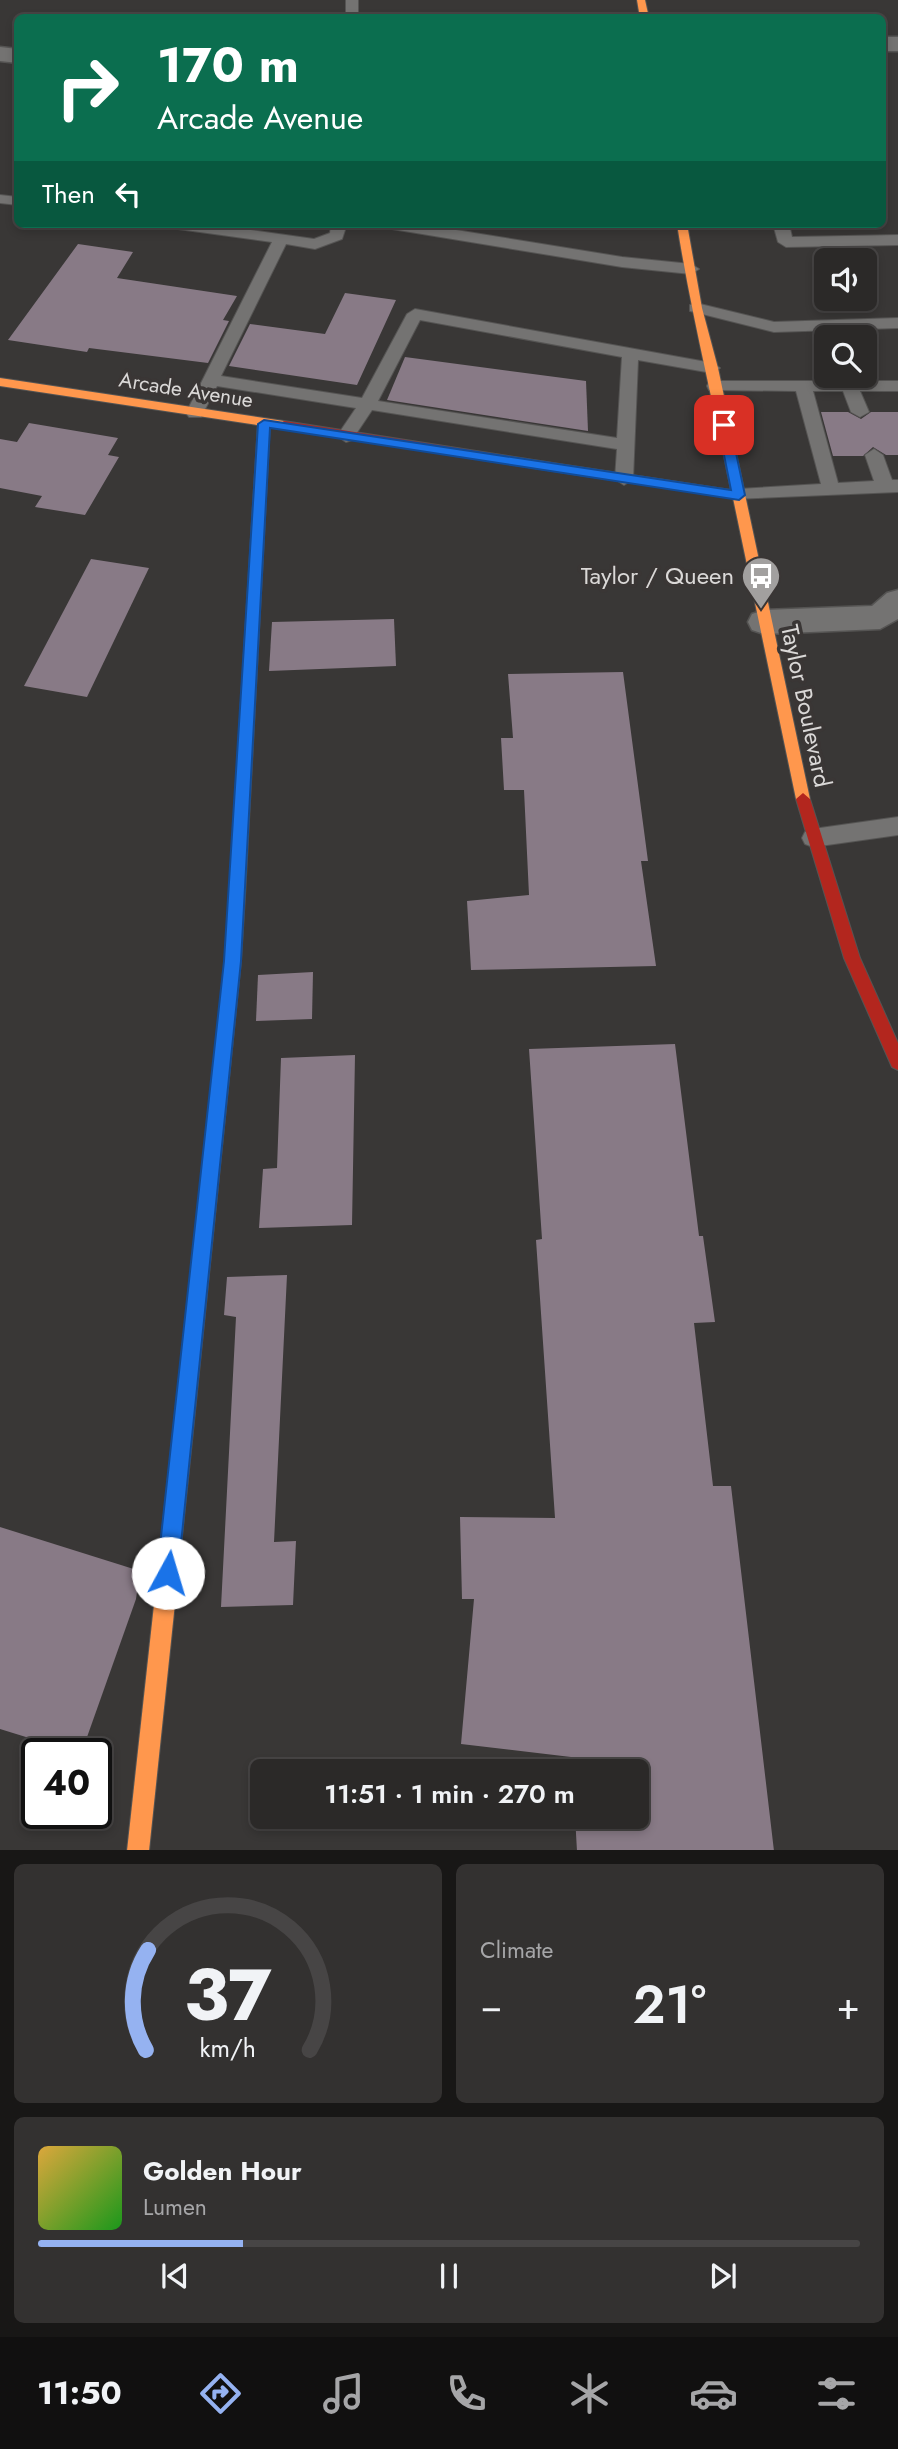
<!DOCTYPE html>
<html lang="en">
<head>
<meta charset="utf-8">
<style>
  body { margin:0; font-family:Jost,sans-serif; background:#333130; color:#f1f3f6; height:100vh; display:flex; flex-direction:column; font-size:26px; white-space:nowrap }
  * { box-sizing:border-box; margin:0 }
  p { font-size:23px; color:#a6a6a8 }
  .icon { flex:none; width:38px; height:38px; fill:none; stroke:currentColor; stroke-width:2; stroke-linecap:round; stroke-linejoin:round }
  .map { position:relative; height:1850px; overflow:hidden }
  .panel { display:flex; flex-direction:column; gap:14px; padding:14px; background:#181716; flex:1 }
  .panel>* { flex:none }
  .banner { position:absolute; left:14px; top:14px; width:872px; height:214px; border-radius:10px; box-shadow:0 4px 10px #0003,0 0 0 2px #474545; background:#0b6e4f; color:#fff; overflow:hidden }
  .tools { position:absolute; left:814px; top:248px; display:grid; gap:14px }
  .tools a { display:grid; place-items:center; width:63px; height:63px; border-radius:10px; background:#2b2928; box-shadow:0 4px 10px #0003,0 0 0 2px #474545; font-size:35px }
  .speed { position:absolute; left:21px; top:1738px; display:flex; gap:14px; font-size:35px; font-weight:700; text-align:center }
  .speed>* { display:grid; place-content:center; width:91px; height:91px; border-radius:50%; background:#2b2928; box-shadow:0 4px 10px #0003,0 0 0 2px #474545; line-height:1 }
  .speed .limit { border:4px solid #111; border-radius:10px; background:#fff; color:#111 }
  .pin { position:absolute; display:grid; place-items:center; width:60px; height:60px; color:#fff; margin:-30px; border-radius:14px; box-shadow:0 4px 10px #0006 }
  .me { position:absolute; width:77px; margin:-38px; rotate:6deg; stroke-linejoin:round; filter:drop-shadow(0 0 5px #0008) }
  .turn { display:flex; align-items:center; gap:24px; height:147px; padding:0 28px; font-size:32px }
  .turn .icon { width:91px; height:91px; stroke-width:2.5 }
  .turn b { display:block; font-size:49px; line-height:60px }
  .then { display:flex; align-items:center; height:66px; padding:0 28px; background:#0003; gap:14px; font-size:26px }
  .big { font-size:52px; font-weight:600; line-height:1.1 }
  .panel .card { flex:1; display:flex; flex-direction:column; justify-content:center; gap:10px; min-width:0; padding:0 24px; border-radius:10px; background:#333130 }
  .panel .dial { align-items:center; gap:0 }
  .dial svg { height:182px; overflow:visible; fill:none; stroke:#474545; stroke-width:7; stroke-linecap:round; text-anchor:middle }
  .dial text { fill:#f1f3f6; stroke:none }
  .song { display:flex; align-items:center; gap:21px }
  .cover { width:84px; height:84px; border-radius:10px; background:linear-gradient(135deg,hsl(40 70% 55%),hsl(120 70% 35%)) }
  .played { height:7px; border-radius:4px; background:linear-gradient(90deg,#95b2f1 25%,#474545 25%) }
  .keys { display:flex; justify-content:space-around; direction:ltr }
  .heat { display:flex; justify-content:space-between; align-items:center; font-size:38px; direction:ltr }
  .panel .tiles { flex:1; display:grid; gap:14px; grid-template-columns:1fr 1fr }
  .card:last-child { grid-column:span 2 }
  .trip { position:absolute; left:250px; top:1759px; width:399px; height:70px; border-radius:10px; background:#2b2928; box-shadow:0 4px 10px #0003,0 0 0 2px #474545; font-weight:600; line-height:70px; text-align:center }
  .menu { display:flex; height:112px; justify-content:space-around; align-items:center; background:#111010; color:#a6a6a8 }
  .menu .icon { width:49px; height:49px }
  .menu .on { color:#95b2f1 }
  .menu b { font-size:32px; color:#f1f3f6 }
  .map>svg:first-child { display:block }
  .building { fill:#887a86 }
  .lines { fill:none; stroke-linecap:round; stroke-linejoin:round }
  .lane-casing { stroke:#555453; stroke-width:2 }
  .street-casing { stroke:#555453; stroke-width:3 }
  .fast-casing { stroke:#555453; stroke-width:2 }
  .slow-casing { stroke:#555453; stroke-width:2 }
  .jam-casing { stroke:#555453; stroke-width:2 }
  .lane { fill:#747372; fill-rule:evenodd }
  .street { fill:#747372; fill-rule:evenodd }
  .fast { fill:#63d668; fill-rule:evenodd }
  .slow { fill:#ff974d; fill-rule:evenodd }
  .jam { fill:#b3261e; fill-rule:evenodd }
  .route { fill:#1a73e8; stroke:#114b97; stroke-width:2 }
  .labels { text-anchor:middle; stroke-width:7; stroke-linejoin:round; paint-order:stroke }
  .far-street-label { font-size:21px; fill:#dad8d7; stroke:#3a3635 }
  .poi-label { font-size:24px; fill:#dad8d7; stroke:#3a3635; text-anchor:end }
  .street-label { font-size:24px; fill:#dad8d7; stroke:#3a3635 }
</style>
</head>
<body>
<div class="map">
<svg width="898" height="1851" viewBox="0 0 898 1851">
  <rect width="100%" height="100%" fill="#393736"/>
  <g class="building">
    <path d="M78 244 133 252 117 278 237 296 223 320 229 321 208 363 89 348 87 352 8 340Z"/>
    <path d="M345 293 396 300 357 385 229 366 250 324 325 334Z"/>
    <path d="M405 357 586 381 588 431 387 400Z"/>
    <path d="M821 412H848L861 419 871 412H898V455H886L873 447 863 456H833Z"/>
    <path d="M29 423 118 438 108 455 119 457 85 515 35 507 42 496 0 488V439L17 442Z"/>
    <path d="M91 559 149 568 87 697 24 686Z"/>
    <path d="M394 619 396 666 269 671 272 622Z"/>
    <path d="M623 672 648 861H641L656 966 471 970 467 901 529 895 524 790H504L501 738H513L508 674Z"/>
    <path d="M313 972 312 1019 256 1021 258 975Z"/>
    <path d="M675 1044 699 1236H703L715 1322 694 1323 713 1486H731L774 1851H577L575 1816H637V1771H572L571 1757 461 1744 474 1599H462L460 1517 555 1518 536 1240 542 1239 529 1049Z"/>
    <path d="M355 1055 352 1225 259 1228 263 1169 277 1168 281 1058Z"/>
    <path d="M287 1275 274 1542 296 1541 293 1605 221 1607 236 1317 224 1315 227 1277Z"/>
    <path d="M0 1527 140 1571 136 1599 81 1754 0 1729Z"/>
  </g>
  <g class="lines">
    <g class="lane-casing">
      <g id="lane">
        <rect x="346" y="0" width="12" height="18"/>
        <path d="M0 195 18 197V205L0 203Z"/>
        <path d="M170 224H209L314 239 330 233 331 224H347L342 239 315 249 286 244 221 376 362 398 407 314 415 309 712 363 720 368 712 373 638 360 633 479 624 485 615 479 617 449 372 410 352 440 346 442 337 436 356 408 217 386 201 417H189L186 413 272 242 178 229ZM420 320 622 357 617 438 378 401Z"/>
        <path d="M384 224H419L622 257 691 264 699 269 691 274 622 267 392 229Z"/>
        <path d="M773 224H789L792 237 898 235V245L786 247 778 242Z"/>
        <path d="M696 303 774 322 898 318V328L774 332 690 311V305Z"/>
        <path d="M715 381H898V391H860L869 412 860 417 851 412 843 391H813L838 483 874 481 865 455 874 449 883 455 892 480H898V492L733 499 730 495 733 491 739 489 821 484 796 391 709 390 707 386 709 382Z"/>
        <path d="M898 817V835L813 847 805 844 802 838 805 832 813 829Z"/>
      </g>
    </g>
    <g class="street-casing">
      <g id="street">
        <rect x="882" y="37" width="16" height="14"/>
        <path d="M0 47 18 49V63L0 61Z"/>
        <path d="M898 590V619L880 629 764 634 752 630 748 622 752 614 764 610 872 606 887 593Z"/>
      </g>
    </g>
    <g class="fast-casing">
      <path id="fast" d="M264 419 270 423 245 896 242 901H232L229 896 258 423Z"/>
    </g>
    <g class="slow-casing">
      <g id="slow">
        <path d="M637 0H645L649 18H640Z"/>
        <path d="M677 224H687L702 308 718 368 810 799 803 805 796 799 733 498 566 473 560 469 566 465 731 490C713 401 691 313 677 224Z"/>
        <path d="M0 378 284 421 290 425 284 429 0 386Z"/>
        <path d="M182 1431 189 1434 192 1441 149 1851H127L172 1441 175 1434Z"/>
      </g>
    </g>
    <g class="jam-casing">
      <g id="jam">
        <path d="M284 421 566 465 572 469 566 473 280 428 278 425Z"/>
        <path d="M803 793 810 799 860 958 898 1043V1070L892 1067 844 958 796 799Z"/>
        <path d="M237 890 242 891 245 896 241 961 192 1441 189 1448 182 1451 175 1448 172 1441 225 961 229 896 232 891Z"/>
      </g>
    </g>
    <use href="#lane" class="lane"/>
    <use href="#street" class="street"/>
    <use href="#fast" class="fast"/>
    <use href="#slow" class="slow"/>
    <use href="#jam" class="jam"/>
  </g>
  <path class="route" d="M264 420 731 490 718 425 724 421 730 425 745 495 739 500 270 428 241 961 178 1573 175 1580 168 1583 160 1580 157 1573 224 961 258 424Z"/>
  <defs>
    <g id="bus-pin" transform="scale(2.0125)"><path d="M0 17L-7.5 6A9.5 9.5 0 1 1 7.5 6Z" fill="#a2a09f" stroke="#3a3635"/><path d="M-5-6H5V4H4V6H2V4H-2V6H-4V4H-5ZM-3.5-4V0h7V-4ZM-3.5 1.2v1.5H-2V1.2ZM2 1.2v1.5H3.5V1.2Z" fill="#fff"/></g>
  </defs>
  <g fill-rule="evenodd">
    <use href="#bus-pin" x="761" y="576"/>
  </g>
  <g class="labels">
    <g class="far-street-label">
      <text transform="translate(186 390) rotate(9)" y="7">Arcade Avenue</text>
    </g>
    <g class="poi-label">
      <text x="734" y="584">Taylor / Queen</text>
    </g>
    <g class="street-label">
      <text transform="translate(806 706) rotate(78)" y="8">Taylor Boulevard</text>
    </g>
  </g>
</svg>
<div class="tools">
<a><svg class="icon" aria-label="sound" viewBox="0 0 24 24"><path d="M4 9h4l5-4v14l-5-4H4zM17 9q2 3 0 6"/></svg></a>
<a><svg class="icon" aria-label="search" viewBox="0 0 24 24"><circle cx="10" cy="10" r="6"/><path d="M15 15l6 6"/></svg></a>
</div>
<div class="speed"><div class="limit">40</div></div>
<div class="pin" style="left:724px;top:425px;background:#d93025"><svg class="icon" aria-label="arrive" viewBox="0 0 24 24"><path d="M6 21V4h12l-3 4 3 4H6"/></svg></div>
<svg class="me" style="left:168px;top:1573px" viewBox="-20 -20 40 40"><circle r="19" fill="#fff"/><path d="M0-13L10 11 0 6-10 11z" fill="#1a73e8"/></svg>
<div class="trip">11:51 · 1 min · 270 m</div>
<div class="banner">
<div class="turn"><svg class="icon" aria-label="right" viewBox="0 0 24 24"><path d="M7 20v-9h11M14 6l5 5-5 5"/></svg><div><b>170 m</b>Arcade Avenue</div></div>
<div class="then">Then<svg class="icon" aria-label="left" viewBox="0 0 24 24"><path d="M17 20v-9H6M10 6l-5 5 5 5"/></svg></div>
</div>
</div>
<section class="panel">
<div class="tiles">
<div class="card dial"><svg viewBox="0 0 100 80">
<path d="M14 69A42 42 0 1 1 86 69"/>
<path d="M14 69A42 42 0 0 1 15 25" stroke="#95b2f1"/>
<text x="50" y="56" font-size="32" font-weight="700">37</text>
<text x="50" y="72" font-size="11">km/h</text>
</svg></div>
<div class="card"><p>Climate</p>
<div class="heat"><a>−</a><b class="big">21°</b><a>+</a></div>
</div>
<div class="card">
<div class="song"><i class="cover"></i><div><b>Golden Hour</b><p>Lumen</p></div></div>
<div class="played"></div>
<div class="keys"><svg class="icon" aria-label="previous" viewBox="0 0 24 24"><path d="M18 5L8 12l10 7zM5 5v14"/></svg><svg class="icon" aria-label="pause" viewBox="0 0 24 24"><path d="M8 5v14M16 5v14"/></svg><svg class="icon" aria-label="next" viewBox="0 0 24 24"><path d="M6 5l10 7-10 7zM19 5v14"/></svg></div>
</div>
</div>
</section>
<nav class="menu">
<b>11:50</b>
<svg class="icon on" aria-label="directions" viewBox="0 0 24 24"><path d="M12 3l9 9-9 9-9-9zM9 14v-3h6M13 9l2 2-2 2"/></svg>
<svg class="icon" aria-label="music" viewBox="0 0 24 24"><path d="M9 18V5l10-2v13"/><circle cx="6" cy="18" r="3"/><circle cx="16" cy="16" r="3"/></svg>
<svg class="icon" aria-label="phone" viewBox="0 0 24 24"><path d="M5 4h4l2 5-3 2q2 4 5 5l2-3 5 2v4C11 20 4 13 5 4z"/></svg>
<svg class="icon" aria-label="climate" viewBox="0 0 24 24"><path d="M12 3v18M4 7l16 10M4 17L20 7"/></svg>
<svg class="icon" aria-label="car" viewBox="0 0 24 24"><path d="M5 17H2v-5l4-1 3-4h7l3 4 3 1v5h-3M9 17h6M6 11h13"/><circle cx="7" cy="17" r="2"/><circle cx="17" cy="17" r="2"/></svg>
<svg class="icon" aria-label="filters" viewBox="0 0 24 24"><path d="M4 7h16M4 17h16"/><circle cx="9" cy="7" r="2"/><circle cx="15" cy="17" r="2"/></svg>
</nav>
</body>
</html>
